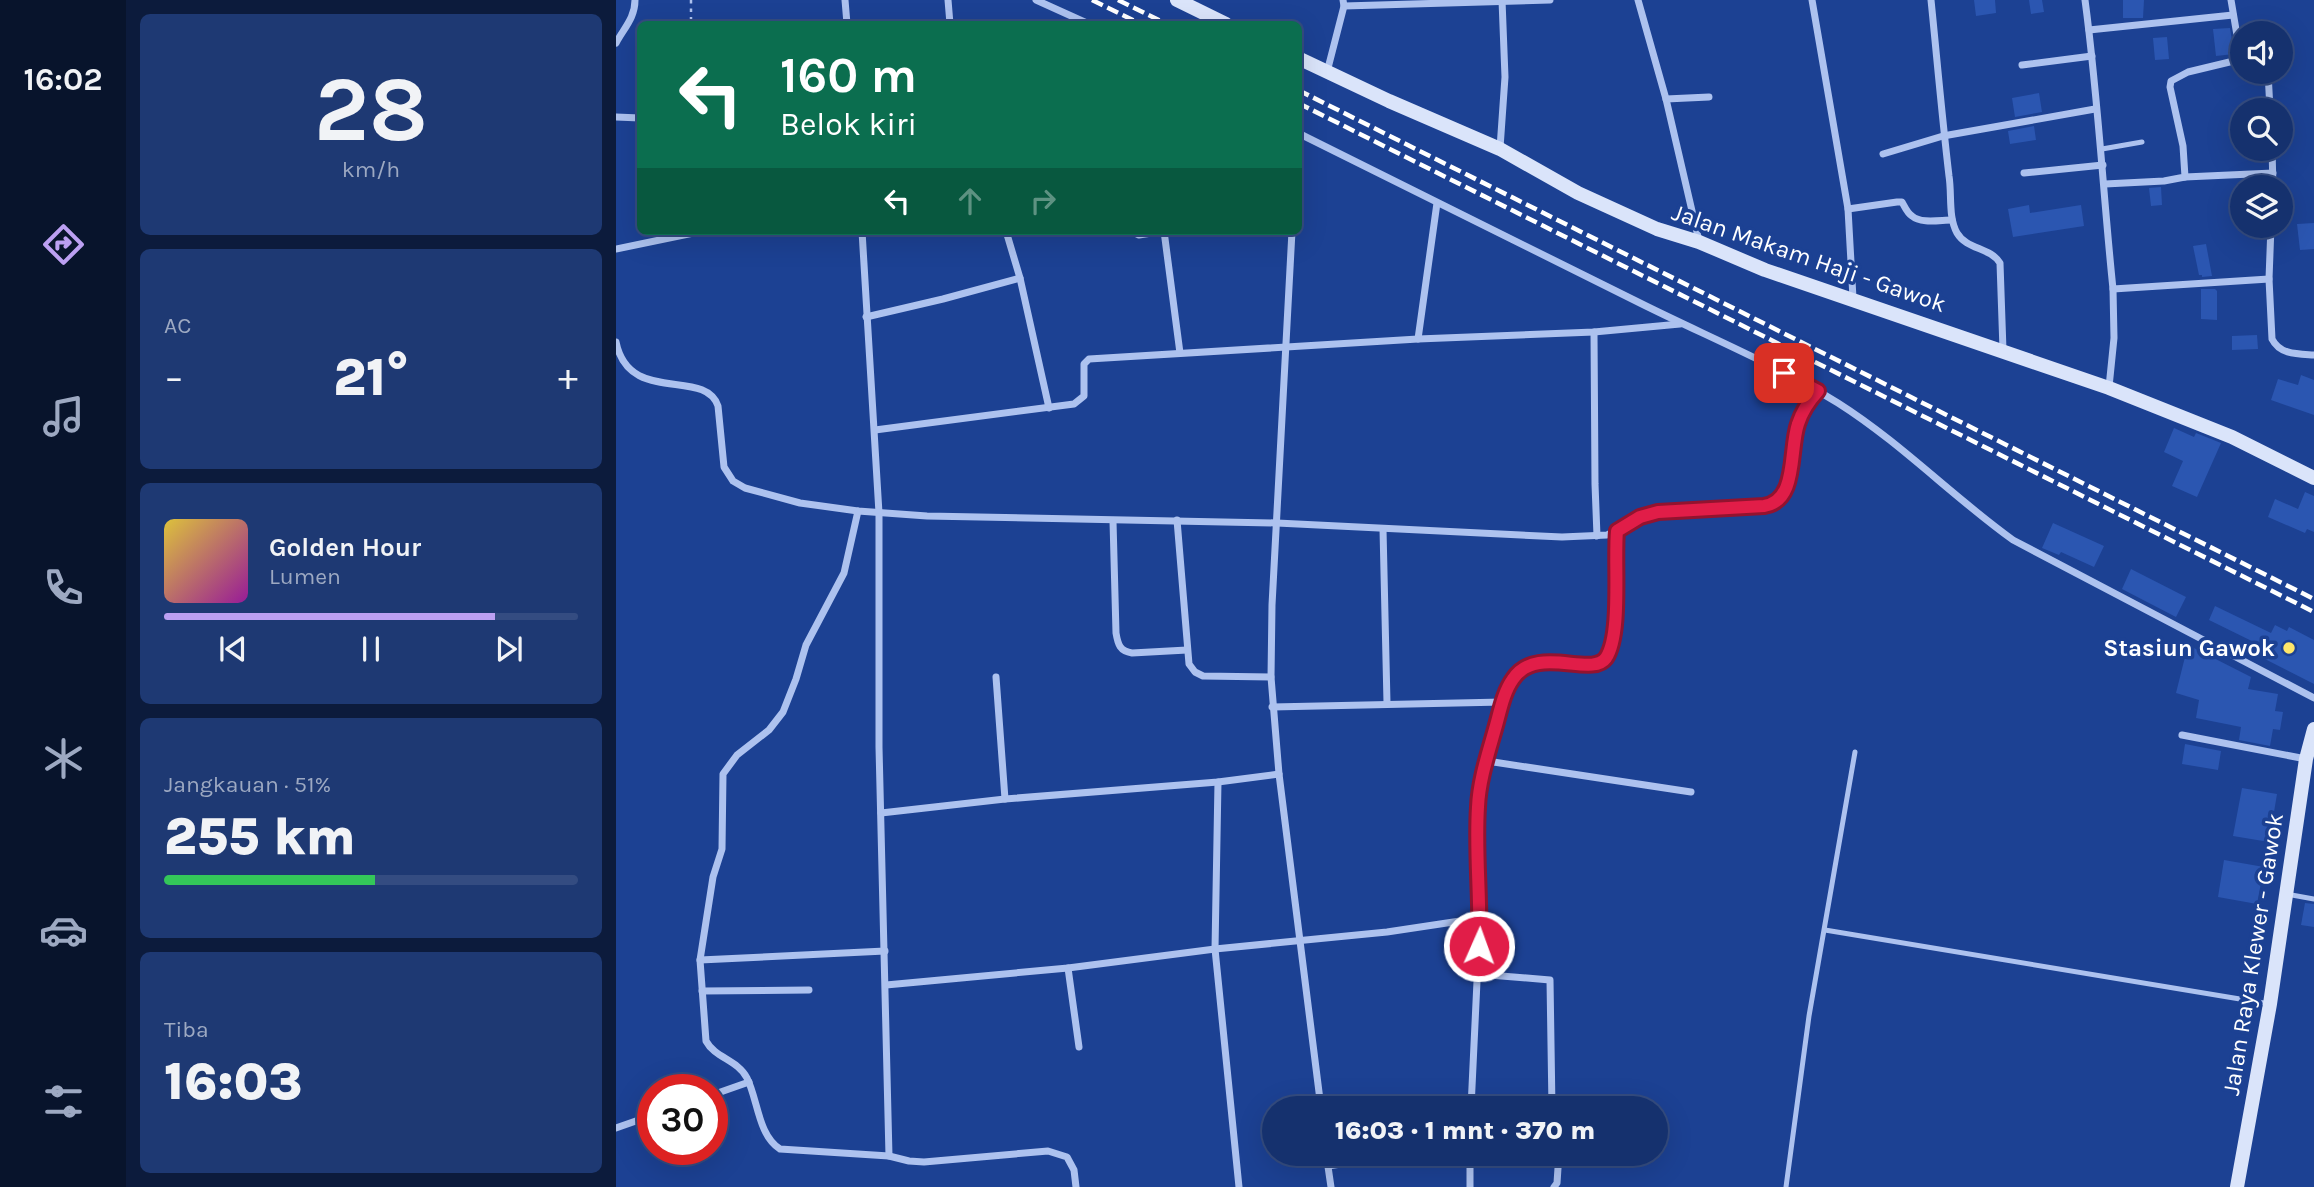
<!DOCTYPE html>
<html lang="id">
<head>
<meta charset="utf-8">
<style>
  body { margin:0; font-family:Karla,sans-serif; background:#1e3973; color:#f1f3f6; height:100vh; display:flex; flex-direction:column; font-size:26px; white-space:nowrap }
  * { box-sizing:border-box; margin:0 }
  p { font-size:23px; color:#9da9c2 }
  .icon { flex:none; width:38px; height:38px; fill:none; stroke:currentColor; stroke-width:2; stroke-linecap:round; stroke-linejoin:round }
  .map { position:relative; flex:1; overflow:hidden }
  .side { display:flex; flex-direction:column; gap:14px; padding:14px; background:#0c1b3c; width:490px }
  .side>* { flex:none }
  .guide { position:absolute; left:21px; top:21px; width:665px; height:214px; border-radius:10px; box-shadow:0 7px 28px #0002,0 0 0 2px #344c81; background:#0b6e4f; color:#fff; overflow:hidden }
  .fabs { position:absolute; left:1614px; top:21px; display:grid; gap:14px }
  .fabs a { display:grid; place-items:center; width:63px; height:63px; border-radius:50%; background:#15316e; box-shadow:0 7px 28px #0002,0 0 0 2px #344c81; font-size:35px }
  .speed { position:absolute; left:21px; top:1074px; display:flex; gap:14px; font-size:35px; font-weight:700; text-align:center }
  .speed>* { display:grid; place-content:center; width:91px; height:91px; border-radius:50%; background:#15316e; box-shadow:0 7px 28px #0002,0 0 0 2px #344c81; line-height:1 }
  .speed .limit { border:10px solid #d22; background:#fff; color:#111 }
  .pin { position:absolute; display:grid; place-items:center; width:60px; height:60px; color:#fff; margin:-30px; border-radius:14px; box-shadow:0 4px 10px #0006 }
  .me { position:absolute; width:77px; margin:-38px; rotate:2deg; stroke-linejoin:round; filter:drop-shadow(0 0 5px #0008) }
  .turn { display:flex; align-items:center; gap:24px; height:147px; padding:0 28px; font-size:32px }
  .turn .icon { width:91px; height:91px; stroke-width:2.5 }
  .turn b { display:block; font-size:49px; line-height:60px }
  .lanes { display:flex; align-items:center; height:66px; padding:0 28px; background:#0003; justify-content:center; gap:35px; direction:ltr }
  .lanes .off { opacity:.35 }
  .big { font-size:52px; font-weight:800; line-height:1.1 }
  .side .card { flex:1; display:flex; flex-direction:column; justify-content:center; gap:10px; min-width:0; padding:0 24px; border-radius:10px; background:#1e3973 }
  .side .dial { align-items:center; gap:0 }
  .dial b { font-size:91px; line-height:1 }
  .song { display:flex; align-items:center; gap:21px }
  .cover { width:84px; height:84px; border-radius:10px; background:linear-gradient(135deg,hsl(50 70% 55%),hsl(300 70% 35%)) }
  .played { height:7px; border-radius:4px; background:linear-gradient(90deg,#bca0f2 80%,#344c81 80%) }
  .keys { display:flex; justify-content:space-around; direction:ltr }
  .heat { display:flex; justify-content:space-between; align-items:center; font-size:38px; direction:ltr }
  .charge { height:10px; border-radius:5px; background:linear-gradient(90deg,#34c759 51%,#344c81 0) }
  .trip { position:absolute; left:646px; top:1096px; width:406px; height:70px; border-radius:35px; background:#15316e; box-shadow:0 7px 28px #0002,0 0 0 2px #344c81; font-weight:800; line-height:70px; text-align:center }
  main { display:flex; flex:1; min-height:0 }
  .menu { display:flex; flex-direction:column; width:126px; justify-content:space-around; align-items:center; background:#08142c; color:#9da9c2 }
  .menu .icon { width:49px; height:49px }
  .menu .current { color:#bca0f2 }
  .menu b { font-size:32px; color:#f1f3f6 }
  .map>svg:first-child { display:block }
  .building { fill:#2b56b1 }
  .lines { fill:none; stroke-linecap:round; stroke-linejoin:round }
  .path { stroke:#adc2ef; stroke-width:2.5; stroke-dasharray:3.5 5; stroke-linecap:butt }
  .lane { stroke:#adc2ef; stroke-width:5 }
  .street { stroke:#adc2ef; stroke-width:7 }
  .secondary { stroke:#dae4fa; stroke-width:14 }
  .rail { stroke:#fff; stroke-width:4.5; stroke-dasharray:12 5; stroke-linecap:butt }
  .route-casing { stroke:#92132f; stroke-width:18 }
  .route { stroke:#e11d48; stroke-width:12 }
  .poi-dot { fill:#ffe66a; stroke:#1c4193; stroke-width:2.5 }
  .labels { text-anchor:middle; stroke-width:7; stroke-linejoin:round; paint-order:stroke }
  .street-label { font-size:24px; fill:#fff; stroke:#1c4193 }
  .poi-label { font-size:24px; font-weight:bold; fill:#fff; stroke:#1c4193; text-anchor:end }
</style>
</head>
<body>
<main>
<nav class="menu">
<b>16:02</b>
<svg class="icon current" aria-label="directions" viewBox="0 0 24 24"><path d="M12 3l9 9-9 9-9-9zM9 14v-3h6M13 9l2 2-2 2"/></svg>
<svg class="icon" aria-label="music" viewBox="0 0 24 24"><path d="M9 18V5l10-2v13"/><circle cx="6" cy="18" r="3"/><circle cx="16" cy="16" r="3"/></svg>
<svg class="icon" aria-label="phone" viewBox="0 0 24 24"><path d="M5 4h4l2 5-3 2q2 4 5 5l2-3 5 2v4C11 20 4 13 5 4z"/></svg>
<svg class="icon" aria-label="climate" viewBox="0 0 24 24"><path d="M12 3v18M4 7l16 10M4 17L20 7"/></svg>
<svg class="icon" aria-label="car" viewBox="0 0 24 24"><path d="M5 17H2v-5l4-1 3-4h7l3 4 3 1v5h-3M9 17h6M6 11h13"/><circle cx="7" cy="17" r="2"/><circle cx="17" cy="17" r="2"/></svg>
<svg class="icon" aria-label="filters" viewBox="0 0 24 24"><path d="M4 7h16M4 17h16"/><circle cx="9" cy="7" r="2"/><circle cx="15" cy="17" r="2"/></svg>
</nav>
<section class="side">
<div class="card dial"><b>28</b><p>km/h</p></div>
<div class="card"><p>AC</p>
<div class="heat"><a>−</a><b class="big">21°</b><a>+</a></div>
</div>
<div class="card">
<div class="song"><i class="cover"></i><div><b>Golden Hour</b><p>Lumen</p></div></div>
<div class="played"></div>
<div class="keys"><svg class="icon" aria-label="previous" viewBox="0 0 24 24"><path d="M18 5L8 12l10 7zM5 5v14"/></svg><svg class="icon" aria-label="pause" viewBox="0 0 24 24"><path d="M8 5v14M16 5v14"/></svg><svg class="icon" aria-label="next" viewBox="0 0 24 24"><path d="M6 5l10 7-10 7zM19 5v14"/></svg></div>
</div>
<div class="card"><p>Jangkauan · 51%</p><b class="big">255 km</b><div class="charge"></div></div>
<div class="card"><p>Tiba</p><b class="big">16:03</b></div>
</section>
<div class="map">
<svg width="1698" height="1187" viewBox="0 0 1698 1187">
  <rect width="100%" height="100%" fill="#1c4193"/>
  <g class="building">
    <path d="M1358 0H1379L1380 13 1360 16Z"/>
    <path d="M1413 0H1426L1428 12 1415 14Z"/>
    <path d="M1507 0H1528L1527 18H1507Z"/>
    <path d="M1614 28 1618 54 1600 56 1597 29Z"/>
    <path d="M1551 37 1553 59 1539 60 1537 38Z"/>
    <path d="M1423 93 1426 112 1399 117 1396 98Z"/>
    <path d="M1418 126 1420 140 1394 144 1392 131Z"/>
    <path d="M1545 187 1546 205 1535 206 1533 188Z"/>
    <path d="M1413 205 1414 213 1465 205 1468 226 1397 237 1392 209Z"/>
    <path d="M1698 223V249L1684 250 1681 224Z"/>
    <path d="M1590 244 1596 276 1586 277V275H1583L1577 246Z"/>
    <path d="M1585 289H1599L1601 291V320L1585 319Z"/>
    <path d="M1641 335 1642 349 1616 350V336Z"/>
    <path d="M1685 375 1698 380V415L1655 400 1662 379 1682 385Z"/>
    <path d="M1558 428 1578 437 1580 433 1605 443 1581 497 1556 486 1567 461 1548 452Z"/>
    <path d="M1689 492 1698 496V532L1691 529 1689 533 1652 517 1659 499 1682 509Z"/>
    <path d="M1437 523 1488 546 1478 567 1445 552 1443 555 1426 548Z"/>
    <path d="M1515 569 1570 597 1560 617 1506 589Z"/>
    <path d="M1599 606 1655 633 1659 625 1671 631 1673 627 1698 640V684L1643 656 1648 647 1593 620Z"/>
    <path d="M1572 645 1635 677 1632 689 1662 694 1659 711 1667 712 1664 730 1657 729 1654 746 1623 740 1625 727 1580 718 1583 700 1560 693Z"/>
    <path d="M1569 744 1605 751 1602 770 1566 764Z"/>
    <path d="M1626 788 1661 794 1653 842 1617 836Z"/>
    <path d="M1608 860 1648 867 1641 904 1602 897Z"/>
    <path d="M1689 903 1698 904V927L1685 925Z"/>
  </g>
  <g class="lines">
    <path class="path" d="M75 0V24"/>
    <g class="lane">
      <path d="M1486 149 1526 142"/>
      <path d="M1670 894 1698 899"/>
      <path d="M1209 930 1654 1004"/>
      <path d="M1170 1187 1193 1016 1239 752"/>
    </g>
    <g class="street">
      <path d="M229 0 231 24"/>
      <path d="M332 0 334 24"/>
      <path d="M420 0 473 24"/>
      <path d="M1022 0 1050 99 1083 241"/>
      <path d="M1196 0 1232 209 1237 298"/>
      <path d="M1315 0C1321 59 1326 117 1333 176 1336 194 1332 217 1341 233 1351 250 1374 247 1384 263L1387 350"/>
      <path d="M1469 0C1482 96 1487 193 1497 289L1653 279"/>
      <path d="M1615 0 1625 59"/>
      <path d="M728 6 934 0"/>
      <path d="M1473 30 1617 15"/>
      <path d="M0 43C8 28 19 18 19 0"/>
      <path d="M1406 65 1476 56"/>
      <path d="M711 72 728 6 727 0"/>
      <path d="M1652 72 1654 110"/>
      <path d="M1050 99 1093 97"/>
      <path d="M0 117 24 118"/>
      <path d="M682 133C796 190 910 247 1024 303 1090 336 1159 364 1222 403 1285 443 1337 497 1397 540L1698 698"/>
      <path d="M884 148 889 77 886 0"/>
      <path d="M1656 149 1657 187"/>
      <path d="M1267 154 1327 136 1479 109"/>
      <path d="M1408 173 1487 165"/>
      <path d="M1569 177 1657 173"/>
      <path d="M1489 184 1548 181 1569 177 1567 146 1554 87 1555 81 1572 72 1626 59"/>
      <path d="M1232 209 1281 202H1286C1289 207 1291 213 1296 216 1305 224 1324 220 1336 220"/>
      <path d="M1655 226 1653 279 1656 339C1664 355 1682 354 1698 355"/>
      <path d="M246 231 263 513V747L273 1156"/>
      <path d="M390 231 404 278 433 408"/>
      <path d="M515 231 523 235 548 231"/>
      <path d="M548 231 564 353"/>
      <path d="M676 231 656 605 655 677 663 774 705 1108"/>
      <path d="M0 249 87 231"/>
      <path d="M250 317 327 299 404 278"/>
      <path d="M978 332 979 484 981 536"/>
      <path d="M802 339 821 203"/>
      <path d="M0 342C13 406 89 367 102 406L108 467 117 481 129 488 184 503 242 511 311 516 661 523 946 537 991 535 1024 517 1042 512 1148 506 1162 502C1178 485 1175 452 1180 429 1184 414 1192 403 1202 391"/>
      <path d="M1493 387 1498 338 1497 289"/>
      <path d="M259 430 458 404 468 396V364L473 359 802 339 978 332 1064 324"/>
      <path d="M242 511 228 573 190 645 180 679 167 712 153 730 121 755 107 774 106 849 97 877 84 960 90 1041C99 1058 122 1060 131 1078 142 1100 142 1135 164 1149L273 1156 293 1161 308 1162 432 1151 451 1157 458 1170 460 1187"/>
      <path d="M561 520 573 664 579 672 587 676 655 677"/>
      <path d="M497 521 500 633C502 645 504 651 516 653L571 650"/>
      <path d="M767 529 771 703"/>
      <path d="M380 677 389 799"/>
      <path d="M656 707 887 702"/>
      <path d="M1566 735 1690 759"/>
      <path d="M871 761 1075 792"/>
      <path d="M602 782 599 949 623 1187"/>
      <path d="M265 813 389 799 602 782 663 774"/>
      <path d="M84 960 269 951"/>
      <path d="M452 968 463 1047"/>
      <path d="M861 974 934 980 936 1108"/>
      <path d="M270 985 452 968 599 949 771 932 864 918"/>
      <path d="M86 991 193 990"/>
      <path d="M96 1095 133 1082"/>
      <path d="M855 1108 864 918 862 806 867 777 887 702 897 678 911 666 929 663 980 665C987 662 992 657 994 649 1005 616 997 567 1001 531"/>
      <path d="M0 1128 37 1115"/>
      <path d="M710 1153 715 1187"/>
      <path d="M712 1166 769 1157"/>
      <path d="M854 1187V1153"/>
      <path d="M938 1187 941 1183 943 1153"/>
    </g>
    <g class="secondary">
      <path d="M561 0 610 24"/>
      <path d="M682 58 773 101 884 149 962 193 1041 229 1083 242 1149 270 1493 388 1616 437 1698 478"/>
      <path d="M1621 1187 1654 1004 1690 759 1698 729"/>
    </g>
    <g class="rail">
      <path d="M476 0 525 24"/>
      <path d="M502 0 551 24"/>
      <path d="M682 90 1698 599"/>
      <path d="M682 103 1698 612"/>
    </g>
  </g>
  <g class="lines">
    <g class="route-casing">
      <path id="route" d="M863 946C865 900 859 853 862 807 863 781 872 754 879 729 884 712 887 693 897 679 920 644 976 678 990 658 1006 634 998 562 1001 531L1024 517 1042 512 1148 506C1182 501 1173 450 1182 424 1186 411 1192 402 1202 391L1168 373"/>
    </g>
    <use href="#route" class="route"/>
  </g>
  <circle class="poi-dot" cx="1673" cy="648" r="7"/>
  <g class="labels">
    <g class="street-label">
      <text transform="translate(1193 258) rotate(19)" y="8">Jalan Makam Haji - Gawok</text>
      <text transform="translate(1637 954) rotate(-81)" y="8">Jalan Raya Klewer - Gawok</text>
    </g>
    <g class="poi-label">
      <text x="1659" y="656">Stasiun Gawok</text>
    </g>
  </g>
</svg>
<div class="fabs">
<a><svg class="icon" aria-label="sound" viewBox="0 0 24 24"><path d="M4 9h4l5-4v14l-5-4H4zM17 9q2 3 0 6"/></svg></a>
<a><svg class="icon" aria-label="search" viewBox="0 0 24 24"><circle cx="10" cy="10" r="6"/><path d="M15 15l6 6"/></svg></a>
<a><svg class="icon" aria-label="layers" viewBox="0 0 24 24"><path d="M12 4l9 5-9 5-9-5zM3 14l9 5 9-5"/></svg></a>
</div>
<div class="speed"><div class="limit">30</div></div>
<div class="pin" style="left:1168px;top:373px;background:#d93025"><svg class="icon" aria-label="arrive" viewBox="0 0 24 24"><path d="M6 21V4h12l-3 4 3 4H6"/></svg></div>
<svg class="me" style="left:863px;top:946px" viewBox="-20 -20 40 40"><circle r="17" fill="#e11d48" stroke="#fff" stroke-width="3"/><path d="M0-11L8 9 0 5-8 9z" fill="#fff"/></svg>
<div class="trip">16:03 · 1 mnt · 370 m</div>
<div class="guide">
<div class="turn"><svg class="icon" aria-label="left" viewBox="0 0 24 24"><path d="M17 20v-9H6M10 6l-5 5 5 5"/></svg><div><b>160 m</b>Belok kiri</div></div>
<div class="lanes"><svg class="icon" aria-label="left" viewBox="0 0 24 24"><path d="M17 20v-9H6M10 6l-5 5 5 5"/></svg><svg class="icon off" aria-label="ahead" viewBox="0 0 24 24"><path d="M12 20V5M6 11l6-6 6 6"/></svg><svg class="icon off" aria-label="right" viewBox="0 0 24 24"><path d="M7 20v-9h11M14 6l5 5-5 5"/></svg></div>
</div>
</div>
</main>
</body>
</html>
